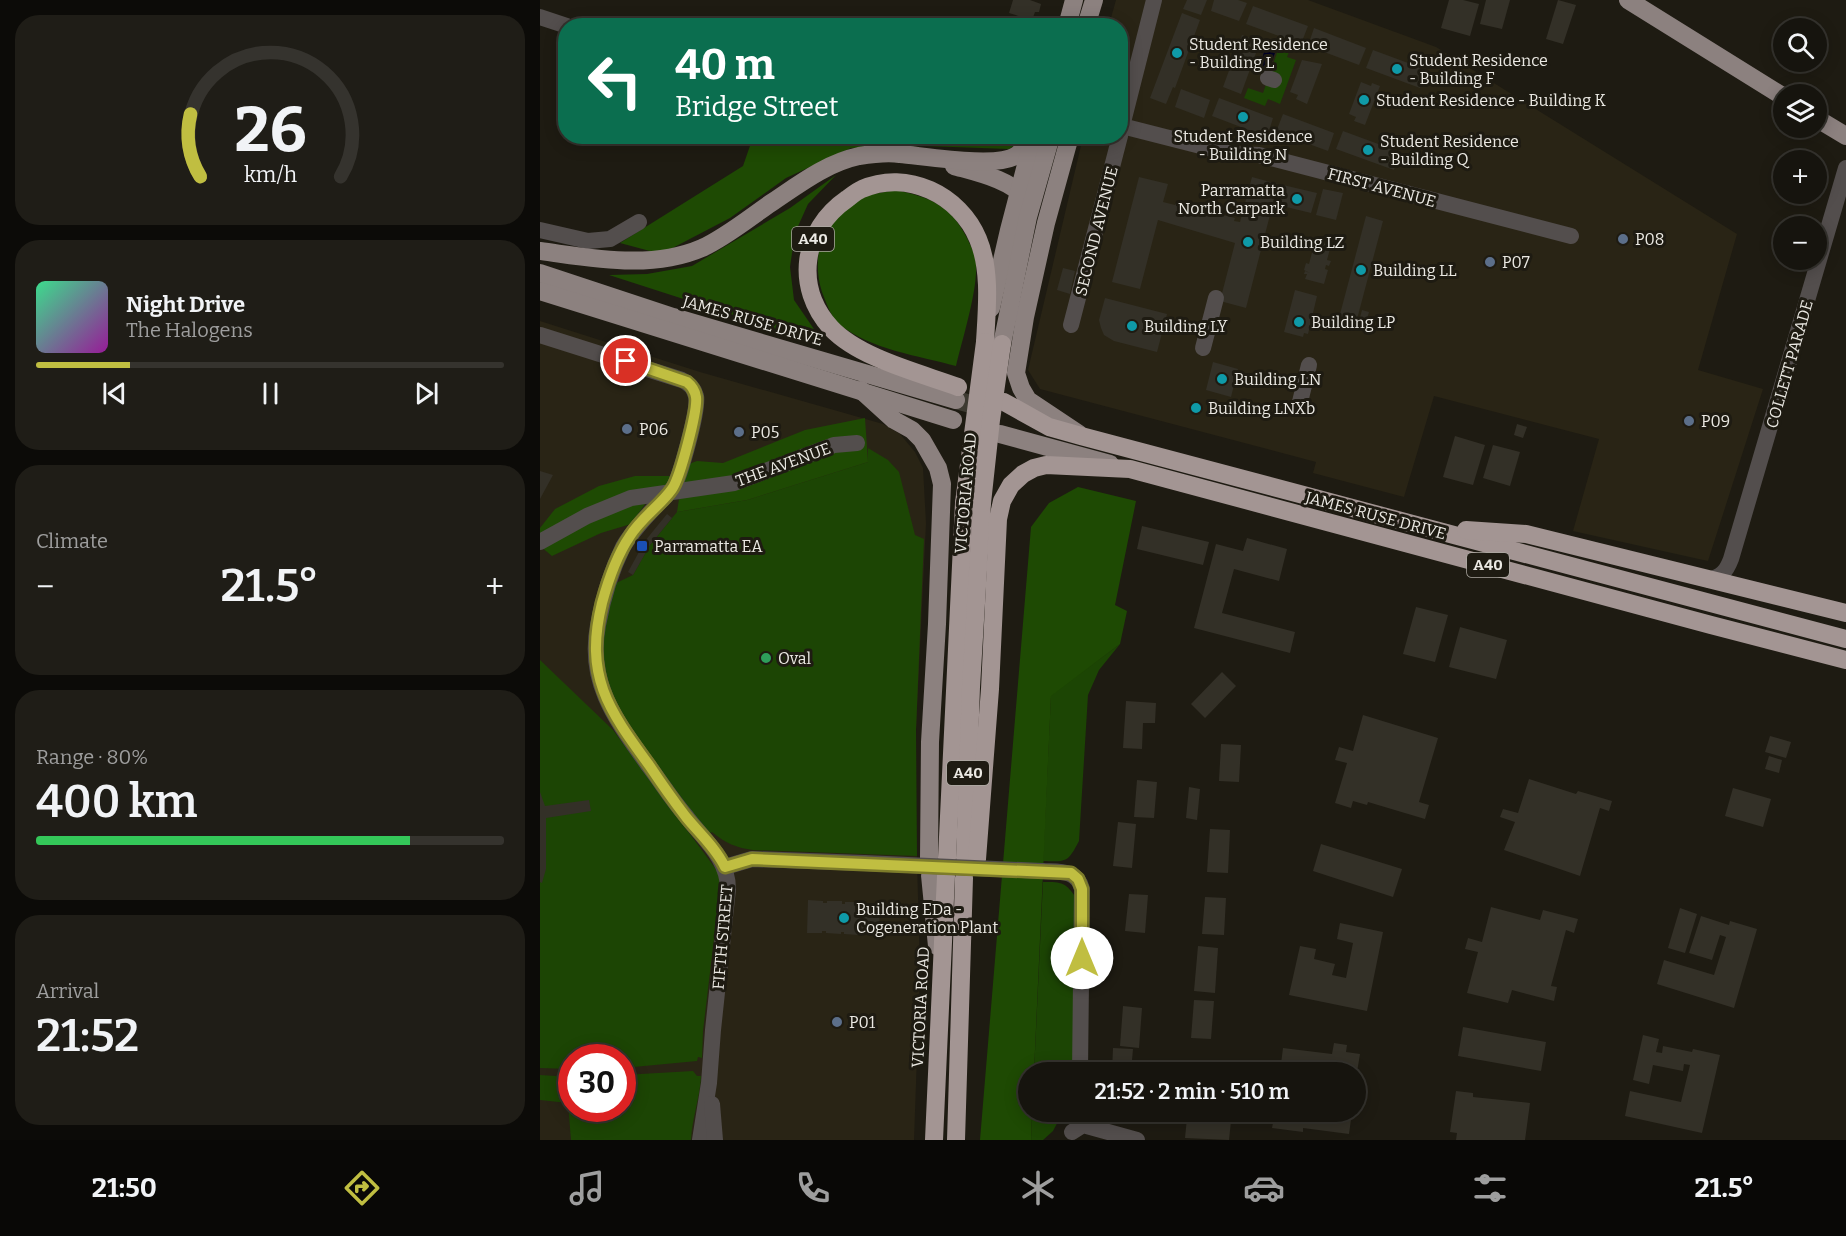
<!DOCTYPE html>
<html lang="en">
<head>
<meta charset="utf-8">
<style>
  body { margin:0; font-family:Bitter,serif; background:#1f1d17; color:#f1f3f6; height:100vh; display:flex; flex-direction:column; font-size:22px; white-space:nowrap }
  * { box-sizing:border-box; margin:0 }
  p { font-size:20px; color:#9e9e9e }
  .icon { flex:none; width:33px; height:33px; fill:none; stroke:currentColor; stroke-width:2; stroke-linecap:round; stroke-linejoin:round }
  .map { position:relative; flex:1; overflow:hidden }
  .details { display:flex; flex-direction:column; gap:15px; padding:15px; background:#0c0b08; width:540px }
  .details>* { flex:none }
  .top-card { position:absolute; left:18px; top:18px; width:570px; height:126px; border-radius:24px; box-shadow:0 3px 15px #0003,0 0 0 2px #35332e; background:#0b6e4f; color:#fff; overflow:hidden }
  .controls { position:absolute; left:1233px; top:18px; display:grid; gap:12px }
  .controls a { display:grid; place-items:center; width:54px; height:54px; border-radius:50%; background:#16140e; box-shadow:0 3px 15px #0003,0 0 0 2px #35332e; font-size:30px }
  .speed { position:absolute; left:18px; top:1044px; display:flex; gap:12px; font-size:30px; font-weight:700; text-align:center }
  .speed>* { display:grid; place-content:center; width:78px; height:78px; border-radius:50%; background:#16140e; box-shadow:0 3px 15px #0003,0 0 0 2px #35332e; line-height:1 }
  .speed .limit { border:9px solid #d22; background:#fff; color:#111 }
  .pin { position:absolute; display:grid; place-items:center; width:51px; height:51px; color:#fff; margin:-26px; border:3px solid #fff; border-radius:50%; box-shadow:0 2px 6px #0007 }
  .me { position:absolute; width:66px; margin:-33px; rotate:0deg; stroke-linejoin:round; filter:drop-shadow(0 0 4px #0008) }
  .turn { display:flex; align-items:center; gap:21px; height:126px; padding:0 18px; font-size:27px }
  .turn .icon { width:78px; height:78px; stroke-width:2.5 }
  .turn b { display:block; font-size:42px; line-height:51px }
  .big { font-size:45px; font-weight:600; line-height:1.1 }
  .details .card { flex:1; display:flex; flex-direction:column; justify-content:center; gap:9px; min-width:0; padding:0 21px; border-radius:24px; background:#1f1d17 }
  .details .dial { align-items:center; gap:0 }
  .dial svg { height:156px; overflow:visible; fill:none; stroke:#35332e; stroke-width:7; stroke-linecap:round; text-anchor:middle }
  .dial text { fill:#f1f3f6; stroke:none }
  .song { display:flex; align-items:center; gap:18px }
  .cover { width:72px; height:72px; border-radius:9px; background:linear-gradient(135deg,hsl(150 70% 55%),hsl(300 70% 35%)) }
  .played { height:6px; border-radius:3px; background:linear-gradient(90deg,#c0be41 20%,#35332e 20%) }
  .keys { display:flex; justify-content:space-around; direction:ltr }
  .heat { display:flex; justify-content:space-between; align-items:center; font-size:33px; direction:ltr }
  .charge { height:9px; border-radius:4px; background:linear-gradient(90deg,#34c759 80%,#35332e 0) }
  .trip { position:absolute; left:478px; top:1062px; width:348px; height:60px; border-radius:30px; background:#16140e; box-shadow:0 3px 15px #0003,0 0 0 2px #35332e; font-weight:600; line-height:60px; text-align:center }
  .menu { display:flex; height:96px; justify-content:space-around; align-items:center; background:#090806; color:#9e9e9e }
  .menu .icon { width:42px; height:42px }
  .menu .on { color:#c0be41 }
  .menu b { font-size:27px; color:#f1f3f6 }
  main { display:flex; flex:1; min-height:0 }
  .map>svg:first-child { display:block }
  .built { fill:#292415; fill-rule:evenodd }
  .green { fill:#1c4504 }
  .forest { fill:#1e4a03 }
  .water { fill:#000024 }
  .building { fill:#333027 }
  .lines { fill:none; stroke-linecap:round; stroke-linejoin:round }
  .major-tunnel { stroke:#3d3a31; stroke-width:18; stroke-dasharray:18 9; stroke-linecap:butt }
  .minor { stroke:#534e4d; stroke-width:16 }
  .major { stroke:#8c817f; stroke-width:18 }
  .highway { stroke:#a39593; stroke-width:18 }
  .minor-bridge { stroke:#534e4d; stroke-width:16 }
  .highway-bridge { stroke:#a39593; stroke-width:18 }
  .route-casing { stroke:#7d7c2a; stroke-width:15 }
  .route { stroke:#c0be41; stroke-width:10 }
  .culture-dot { fill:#0f9aa8; stroke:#1e1b12; stroke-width:2 }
  .service-dot { fill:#5c6f8a; stroke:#1e1b12; stroke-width:2 }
  .transit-dot { fill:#1a4fb4; stroke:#1e1b12; stroke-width:2 }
  .leisure-dot { fill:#2e9e5b; stroke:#1e1b12; stroke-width:2 }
  .labels { text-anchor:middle; stroke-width:6; stroke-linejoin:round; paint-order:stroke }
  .shield { fill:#1e1b12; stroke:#aeaba4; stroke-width:1.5 }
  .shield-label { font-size:15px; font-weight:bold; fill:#ebe9e3 }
  .poi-label { font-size:16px; fill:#ebe9e3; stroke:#1e1b12; text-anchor:start }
  .street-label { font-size:16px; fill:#ebe9e3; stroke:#1e1b12 }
</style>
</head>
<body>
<main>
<section class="details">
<div class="card dial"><svg viewBox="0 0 100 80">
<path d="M14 69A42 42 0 1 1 86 69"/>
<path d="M14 69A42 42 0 0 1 9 37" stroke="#c0be41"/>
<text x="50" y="56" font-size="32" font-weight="700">26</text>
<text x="50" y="72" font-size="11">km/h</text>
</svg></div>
<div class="card">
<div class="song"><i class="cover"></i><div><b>Night Drive</b><p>The Halogens</p></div></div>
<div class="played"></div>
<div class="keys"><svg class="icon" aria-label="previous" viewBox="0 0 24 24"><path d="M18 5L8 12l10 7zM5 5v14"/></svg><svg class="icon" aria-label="pause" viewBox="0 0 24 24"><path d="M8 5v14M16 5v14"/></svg><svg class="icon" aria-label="next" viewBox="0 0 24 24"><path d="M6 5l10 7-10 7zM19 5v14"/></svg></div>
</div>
<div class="card"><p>Climate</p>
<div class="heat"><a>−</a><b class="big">21.5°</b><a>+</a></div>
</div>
<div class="card"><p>Range · 80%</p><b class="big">400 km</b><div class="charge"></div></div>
<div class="card"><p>Arrival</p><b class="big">21:52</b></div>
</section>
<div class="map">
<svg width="1306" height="1140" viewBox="0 0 1306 1140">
  <rect width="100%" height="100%" fill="#1e1b12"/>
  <g class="built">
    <path d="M576 0H768L896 47 1197 234 1158 370 1223 389 1168 561 1033 531 1059 439 894 396 864 497 773 473 776 462 500 389 488 370 543 137 580 136V26L569 25Z"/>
    <path d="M0 321 160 372 343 424 360 434 375 452 383 468 386 523 376 730V824L380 970 374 1140H0ZM32 1058H82V1108H32Z"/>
  </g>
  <g class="green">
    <path d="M738 50 749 52 747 57 756 60 740 104 728 99 725 106 704 98 708 88 723 93Z"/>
    <path d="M328 448 348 460 359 472 375 535 384 539 376 730 377 856 213 850C197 848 185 843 172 832L168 834 86 723 67 689 61 633 76 583 93 575 110 545 137 512 207 500 328 462Z"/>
    <path d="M580 644 559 670 548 695 539 841C528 862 527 862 503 861L511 695Z"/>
    <path d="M0 660 73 730 178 872 180 888 163 1031 162 1058 158 1057 157 1061 83 1068 82 1058H32L31 1069 0 1068Z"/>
    <path d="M503 882C523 882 525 882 537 899L533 1072H494Z"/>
    <path d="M153 1071 157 1076H161C160 1098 152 1118 151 1140H31L28 1103 0 1100V1075L31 1077 32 1108H82L83 1075Z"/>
    <path d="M492 1112H523L513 1131 503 1140H491Z"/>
  </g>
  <g class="forest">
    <path d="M451 136 477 144 469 149 384 146 311 148 246 178 190 218 121 254 80 243 203 166 213 137Z"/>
    <path d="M296 175 268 204 255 233 250 267 254 300 276 332 258 336 69 275 107 274 152 266 250 208Z"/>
    <path d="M356 190C391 198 411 205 428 240 430 245 434 251 435 257 441 281 422 340 416 366 379 356 329 349 299 324 291 317 286 302 282 292 269 251 286 209 328 195 337 193 347 192 356 190Z"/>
    <path d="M325 418 328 462 207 500 137 512 141 486 113 493 91 524 61 533 12 556 0 546V528L15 509 59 486 95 476H130L146 465 157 461 183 463 265 430Z"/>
    <path d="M538 487 596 501 575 605 587 611 580 644 511 696 494 1072H489V1112H492L491 1140H440L491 527 509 503Z"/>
  </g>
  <path class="water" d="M725 49 735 53 728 72 719 68Z"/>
  <g class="building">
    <path d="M473 0H490L501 4 499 12H495L492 20 469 13Z"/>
    <path d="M647 0H667L661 15 643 9Z"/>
    <path d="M674 0H698L707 3 699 21 671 11Z"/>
    <path d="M909 0H923L939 4 930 36 901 28Z"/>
    <path d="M946 0H970L962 29 940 24Z"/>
    <path d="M1018 0 1036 5 1023 44 1006 39Z"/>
    <path d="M713 6 768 26 761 44 706 24Z"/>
    <path d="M642 13 660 20 635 88 633 87 626 104 610 98Z"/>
    <path d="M774 28 826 48 819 65 768 46Z"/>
    <path d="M702 35 720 42 701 94 683 87Z"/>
    <path d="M833 50 887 70 880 88 826 68Z"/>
    <path d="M762 60 782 64 767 104 756 99 758 95 750 92Z"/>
    <path d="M821 82 831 86 832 83 840 86 825 125 814 121 816 117 809 114Z"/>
    <path d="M641 89 670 100 664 118 635 107Z"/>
    <path d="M679 98 733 118 727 137 672 116Z"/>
    <path d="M743 114 794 133 788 151 736 132Z"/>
    <path d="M803 131 860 152 854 170 796 149Z"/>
    <path d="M599 177 628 184 623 202 635 205 636 203 695 218 694 221 700 222 712 177 738 184 706 308 680 301 695 243 618 220 600 289 572 282Z"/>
    <path d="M743 185 777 193 771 213 738 205Z"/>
    <path d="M783 189 803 193 796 220 776 215Z"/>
    <path d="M826 216 843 221 816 323 799 318Z"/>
    <path d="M775 241 791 245 787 260 791 261 789 266 786 265 785 269 788 270 784 284 765 279 767 274H764L765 271 770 273 764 270 766 263 769 264Z"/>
    <path d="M523 268 535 271 530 294 517 290Z"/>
    <path d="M755 290 777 296 768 334 764 333 763 337 744 332Z"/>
    <path d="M565 298 627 314 617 352 574 341 564 335 561 328 559 320Z"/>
    <path d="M822 310 829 312 825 326 818 325Z"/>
    <path d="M673 362 698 369 691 397 666 390Z"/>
    <path d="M977 424 987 427 983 438 974 435Z"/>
    <path d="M915 436 945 445 933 485 903 477Z"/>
    <path d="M953 445 980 452 970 486 943 478Z"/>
    <path d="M0 471 13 475 0 499Z"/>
    <path d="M127 514 132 518 110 545 93 575 88 572 105 541Z"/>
    <path d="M602 526 669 542 663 565 597 549Z"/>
    <path d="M707 538 747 549 739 581 694 569 682 613 755 632 750 653 654 628 676 544 703 551Z"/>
    <path d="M876 607 908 615 895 662 863 654Z"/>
    <path d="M920 627 967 640 956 679 909 667Z"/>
    <path d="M682 672 696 686 665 718 651 704Z"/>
    <path d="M586 701 616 703 615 723H603L602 749 583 748Z"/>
    <path d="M823 715 898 738 879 802 889 805 885 819 828 802 827 805 813 801 811 808 795 803 807 763 795 760 799 747 813 751Z"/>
    <path d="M1230 736 1251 742 1246 758 1225 752Z"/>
    <path d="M681 744 701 745 699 782 679 781Z"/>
    <path d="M1229 756 1242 760 1239 773 1225 769Z"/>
    <path d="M989 779 1036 794 1038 791 1072 801 1069 811 1060 808 1040 876 964 850 975 822 960 817 963 809 978 813Z"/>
    <path d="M597 780 617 782 614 818 594 817Z"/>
    <path d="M649 787 660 789 657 820 646 818Z"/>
    <path d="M1193 788 1231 799 1223 827 1185 816Z"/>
    <path d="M0 792 5 806 49 800 51 811 6 818V869L2 883 0 882Z"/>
    <path d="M578 822 596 824 592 868 573 866Z"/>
    <path d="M670 829 690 830 688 873 667 872Z"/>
    <path d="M781 844 862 869 853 897 773 871Z"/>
    <path d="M589 894 608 895 605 933 585 931Z"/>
    <path d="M665 897 686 898 684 935 662 934Z"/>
    <path d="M268 900 283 901V903H287V901H302V904H305V902H321L320 906 340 905 339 933 320 931 319 935 304 934V932H301V934L286 933V931H282V933H267Z"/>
    <path d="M951 907 1000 920 1003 910 1038 919 1034 933 1026 930 1011 986 1017 987 1014 1001 972 990 968 1003 927 993 938 952 925 949 928 938 942 942Z"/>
    <path d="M1140 908 1157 914 1145 953 1128 948Z"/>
    <path d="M1161 916 1189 925 1190 921 1217 929 1194 1008 1117 984 1124 960 1174 975 1186 937 1180 935 1172 960 1149 953Z"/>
    <path d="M800 923 843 932 827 1011 749 995 760 946 776 949 774 959 795 964 792 975 806 978 813 943 797 939Z"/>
    <path d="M658 946 678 948 675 993 654 991Z"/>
    <path d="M654 1000 674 1001 671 1039 651 1038Z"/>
    <path d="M583 1006 602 1008 599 1048 580 1046Z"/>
    <path d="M923 1027 1006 1042 1001 1071 918 1056Z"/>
    <path d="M1103 1035 1119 1039 1116 1052 1122 1053 1123 1046 1152 1052 1153 1049 1180 1055 1162 1133 1085 1116 1090 1091 1141 1102 1150 1065 1144 1064 1143 1071 1113 1065 1109 1084 1093 1080Z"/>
    <path d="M794 1043 807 1045 806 1052 820 1054 817 1072H740L743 1048 792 1054Z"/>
    <path d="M573 1048 593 1049 591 1072H572Z"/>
    <path d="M640 1068 659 1070V1072H640Z"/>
    <path d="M916 1091 933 1093V1097L990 1103 985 1140H916L917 1133 910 1132Z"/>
    <path d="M735 1112H812L809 1134 763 1128V1132L732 1128Z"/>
    <path d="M647 1118 691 1121 689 1140 645 1138Z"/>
  </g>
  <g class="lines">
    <path class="major-tunnel" d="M416 400 463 413"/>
    <g class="minor">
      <path d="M0 17 27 26"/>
      <path d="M728 78 734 80"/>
      <path d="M582 126 692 154 719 155 1031 236"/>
      <path d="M580 134 614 0"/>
      <path d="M0 230 48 241 70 239 99 222"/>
      <path d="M531 325 580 136"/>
      <path d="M0 335 142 380C149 383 154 388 156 396 159 409 140 477 133 488 129 494 123 499 117 505 105 518 92 531 83 547 71 571 63 598 58 625 47 683 76 720 108 765 121 782 132 800 146 816 163 839 188 858 188 889L173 1030 169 1083 160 1140"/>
      <path d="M663 348 676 298"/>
      <path d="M760 402 769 365"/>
      <path d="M0 542 47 516 91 498 194 483 294 445 317 443"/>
      <path d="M1169 580C1182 576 1186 572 1191 559L1306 168"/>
      <path d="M185 867 212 859 324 863"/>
      <path d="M502 871C519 872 537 869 542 889L540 1072"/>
      <path d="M172 1104 175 1140"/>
      <path d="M532 1132 543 1125 597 1140"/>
    </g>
    <g class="major">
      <path d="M1088 0 1244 97"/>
      <path d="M527 26 534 0"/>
      <path d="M546 26 554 0"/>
      <path d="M1276 118 1306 136"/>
      <path d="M530 136 506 223 485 317 476 373 481 388 488 400 539 434"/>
      <path d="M414 166C435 172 473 180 485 199"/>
      <path d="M0 251C53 258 111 270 162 248 186 237 209 218 231 203 258 185 286 163 319 156 332 154 346 152 360 154 384 156 458 169 477 155 483 151 486 142 490 136"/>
      <path d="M0 273 133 317 416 400"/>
      <path d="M0 291 413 420"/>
      <path d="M451 308 469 230 492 142"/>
      <path d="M462 344 488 217 511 136"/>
      <path d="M321 390 354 420 372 430 382 440 398 468 402 484 397 624 390 742 389 858"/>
      <path d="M460 434 570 464"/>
      <path d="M390 875 397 946"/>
    </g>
    <g class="highway">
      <path d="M418 387C380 373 319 358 291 328 254 287 262 230 307 199 311 196 317 191 322 189 367 169 420 195 438 239 451 270 447 308 445 342"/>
      <path d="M464 402 509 427 541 436 1306 639"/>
      <path d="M926 530 986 534 1306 613"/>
      <path d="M407 858 424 503"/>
      <path d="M425 858 431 687 442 503"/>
      <path d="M437 859 450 689 458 519 462 501 471 485 483 474 494 468 506 465 590 469 1171 625 1306 660"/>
      <path d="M394 1140 406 876"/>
      <path d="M416 1140 424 878"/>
    </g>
    <path class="minor-bridge" d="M324 863 502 871"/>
    <g class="highway-bridge">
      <path d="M424 503 445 342"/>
      <path d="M442 503 451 420 462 344"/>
    </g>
  </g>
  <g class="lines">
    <g class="route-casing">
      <path id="route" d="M86 361 147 382C152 386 155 391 156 397 158 410 140 478 132 489 120 506 101 518 90 536 77 555 68 581 62 603 44 676 68 709 109 765 121 783 133 800 146 817 159 833 176 848 185 867L212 859 531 873 538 879 542 889V958"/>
    </g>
    <use href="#route" class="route"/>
  </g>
  <g class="culture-dot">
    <circle cx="637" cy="53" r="6"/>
    <circle cx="857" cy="69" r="6"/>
    <circle cx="824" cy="100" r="6"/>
    <circle cx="703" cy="117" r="6"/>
    <circle cx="828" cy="150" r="6"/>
    <circle cx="757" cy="199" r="6"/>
    <circle cx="708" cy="242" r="6"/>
    <circle cx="821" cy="270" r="6"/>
    <circle cx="759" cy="322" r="6"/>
    <circle cx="592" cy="326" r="6"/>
    <circle cx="682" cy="379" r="6"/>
    <circle cx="656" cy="408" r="6"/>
    <circle cx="304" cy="918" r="6"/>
  </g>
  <g class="service-dot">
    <circle cx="1083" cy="239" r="6"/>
    <circle cx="950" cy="262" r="6"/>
    <circle cx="1149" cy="421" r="6"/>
    <circle cx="87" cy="429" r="6"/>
    <circle cx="199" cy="432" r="6"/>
    <circle cx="297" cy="1022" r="6"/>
  </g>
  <rect class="transit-dot" x="96" y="540" width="12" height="12" rx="3"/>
  <circle class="leisure-dot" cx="226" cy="658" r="6"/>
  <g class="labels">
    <g class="shield">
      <rect x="252" y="227" width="42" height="24" rx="4.5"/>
      <rect x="927" y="553" width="42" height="24" rx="4.5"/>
      <rect x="407" y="761" width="42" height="24" rx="4.5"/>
    </g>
    <g class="shield-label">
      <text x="273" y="244">A40</text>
      <text x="948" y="570">A40</text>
      <text x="428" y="778">A40</text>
    </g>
    <g class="poi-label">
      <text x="649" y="50">Student Residence<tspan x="649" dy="18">- Building L</tspan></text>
      <text x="869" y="66">Student Residence<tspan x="869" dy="18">- Building F</tspan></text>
      <text x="836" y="106">Student Residence - Building K</text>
      <text x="703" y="142" text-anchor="middle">Student Residence<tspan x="703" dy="18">- Building N</tspan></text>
      <text x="840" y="147">Student Residence<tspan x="840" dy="18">- Building Q</tspan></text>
      <text x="745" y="196" text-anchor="end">Parramatta<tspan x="745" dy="18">North Carpark</tspan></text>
      <text x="1095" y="245">P08</text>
      <text x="720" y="248">Building LZ</text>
      <text x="962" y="268">P07</text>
      <text x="833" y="276">Building LL</text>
      <text x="771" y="328">Building LP</text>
      <text x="604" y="332">Building LY</text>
      <text x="694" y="385">Building LN</text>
      <text x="668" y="414">Building LNXb</text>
      <text x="1161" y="427">P09</text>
      <text x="99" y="435">P06</text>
      <text x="211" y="438">P05</text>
      <text x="114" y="552">Parramatta EA</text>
      <text x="238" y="664">Oval</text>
      <text x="316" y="915">Building EDa -<tspan x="316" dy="18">Cogeneration Plant</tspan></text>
      <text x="309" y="1028">P01</text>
    </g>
    <g class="street-label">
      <text transform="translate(842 187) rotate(15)" y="6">FIRST AVENUE</text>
      <text transform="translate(556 231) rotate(-76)" y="6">SECOND AVENUE</text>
      <text transform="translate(213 320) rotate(16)" y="6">JAMES RUSE DRIVE</text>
      <text transform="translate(1249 364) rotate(-74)" y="6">COLLETT PARADE</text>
      <text transform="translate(243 464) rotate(-20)" y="6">THE AVENUE</text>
      <text transform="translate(425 493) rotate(-85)" y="6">VICTORIA ROAD</text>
      <text transform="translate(836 515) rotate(15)" y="6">JAMES RUSE DRIVE</text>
      <text transform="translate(182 937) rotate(-85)" y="6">FIFTH STREET</text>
      <text transform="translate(380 1007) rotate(-87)" y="6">VICTORIA ROAD</text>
    </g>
  </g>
</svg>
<div class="controls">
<a><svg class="icon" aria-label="search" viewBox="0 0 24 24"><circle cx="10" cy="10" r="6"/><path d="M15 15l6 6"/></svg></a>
<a><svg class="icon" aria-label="layers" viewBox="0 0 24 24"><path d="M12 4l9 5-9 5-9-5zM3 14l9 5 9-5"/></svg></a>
<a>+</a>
<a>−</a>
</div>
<div class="speed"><div class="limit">30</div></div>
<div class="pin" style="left:86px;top:361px;background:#d93025"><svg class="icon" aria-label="arrive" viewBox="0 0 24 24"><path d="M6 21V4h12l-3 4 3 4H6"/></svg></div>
<svg class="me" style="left:542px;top:958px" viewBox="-20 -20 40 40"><circle r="19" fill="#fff"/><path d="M0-13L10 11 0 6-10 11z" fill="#c0be41"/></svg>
<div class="trip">21:52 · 2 min · 510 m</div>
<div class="top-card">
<div class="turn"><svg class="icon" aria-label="left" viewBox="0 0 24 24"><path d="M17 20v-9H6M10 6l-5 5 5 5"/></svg><div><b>40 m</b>Bridge Street</div></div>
</div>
</div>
</main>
<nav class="menu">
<b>21:50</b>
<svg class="icon on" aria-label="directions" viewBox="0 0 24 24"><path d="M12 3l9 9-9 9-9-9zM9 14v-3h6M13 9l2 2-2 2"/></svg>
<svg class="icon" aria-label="music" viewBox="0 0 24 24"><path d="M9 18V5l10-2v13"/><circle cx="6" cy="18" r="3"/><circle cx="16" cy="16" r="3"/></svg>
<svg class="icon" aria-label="phone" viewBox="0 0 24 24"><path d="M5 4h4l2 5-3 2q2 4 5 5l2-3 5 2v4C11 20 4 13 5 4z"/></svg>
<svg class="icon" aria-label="climate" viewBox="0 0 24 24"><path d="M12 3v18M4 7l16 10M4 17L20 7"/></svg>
<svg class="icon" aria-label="car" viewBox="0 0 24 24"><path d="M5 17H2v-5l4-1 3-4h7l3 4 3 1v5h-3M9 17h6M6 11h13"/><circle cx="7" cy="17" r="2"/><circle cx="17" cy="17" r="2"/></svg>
<svg class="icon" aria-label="filters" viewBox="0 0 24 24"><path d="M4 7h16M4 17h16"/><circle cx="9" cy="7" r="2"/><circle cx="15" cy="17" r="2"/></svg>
<b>21.5°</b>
</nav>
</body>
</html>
